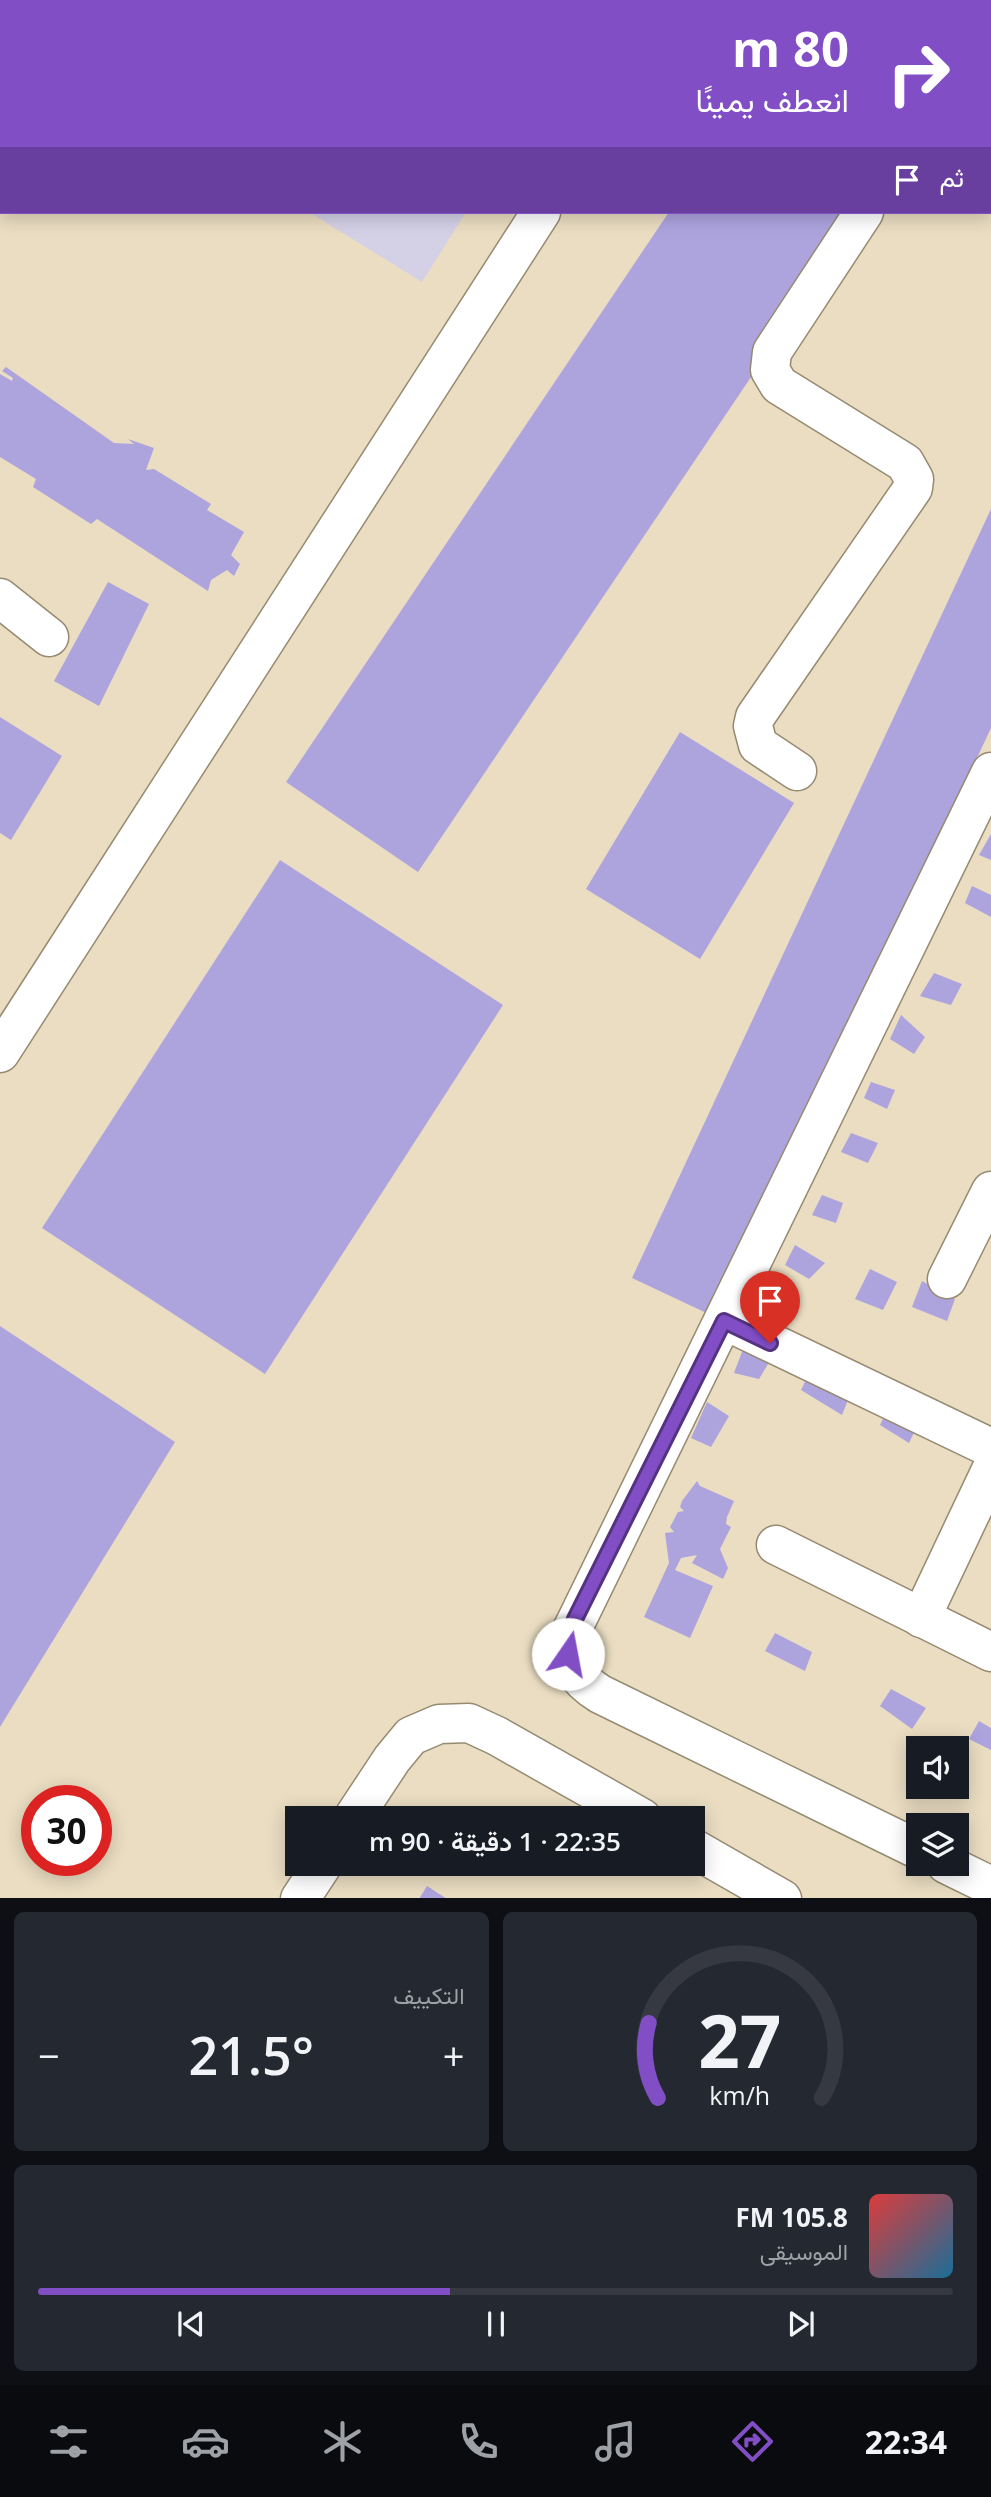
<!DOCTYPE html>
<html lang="ar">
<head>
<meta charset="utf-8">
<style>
  body { margin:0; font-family:"Open Sans",Vazirmatn,sans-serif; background:#242831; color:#f1f3f6; direction:rtl; height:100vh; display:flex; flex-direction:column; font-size:26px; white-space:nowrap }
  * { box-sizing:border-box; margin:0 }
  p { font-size:23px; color:#9ea1a6 }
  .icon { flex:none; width:38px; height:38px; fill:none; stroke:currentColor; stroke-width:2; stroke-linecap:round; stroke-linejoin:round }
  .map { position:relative; height:1898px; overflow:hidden; direction:ltr }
  .drawer { display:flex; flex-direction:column; gap:14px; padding:14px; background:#0d0f14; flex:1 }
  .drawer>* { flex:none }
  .hud { position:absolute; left:0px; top:0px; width:992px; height:214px; box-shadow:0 4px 18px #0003; direction:rtl; background:#824ec6; color:#fff; overflow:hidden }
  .tools { position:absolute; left:906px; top:1736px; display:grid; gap:14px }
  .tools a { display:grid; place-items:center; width:63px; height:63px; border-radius:0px; background:#171b24; box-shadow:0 4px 18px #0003; font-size:35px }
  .speed { position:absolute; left:21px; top:1785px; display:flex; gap:14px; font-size:35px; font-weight:700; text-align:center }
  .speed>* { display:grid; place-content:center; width:91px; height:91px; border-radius:50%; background:#171b24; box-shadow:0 4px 18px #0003; line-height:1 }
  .speed .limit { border:10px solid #d22; background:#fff; color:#111 }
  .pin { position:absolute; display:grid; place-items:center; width:60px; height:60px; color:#fff; margin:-72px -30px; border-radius:50% 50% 50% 0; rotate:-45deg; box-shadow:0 0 7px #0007 }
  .pin .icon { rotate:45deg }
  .me { position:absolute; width:77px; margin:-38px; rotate:12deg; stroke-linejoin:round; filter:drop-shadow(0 0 5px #0008) }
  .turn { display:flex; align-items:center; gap:24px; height:147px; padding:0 28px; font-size:32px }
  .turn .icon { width:91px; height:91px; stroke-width:2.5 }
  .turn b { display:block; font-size:49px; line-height:60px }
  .then { display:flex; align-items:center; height:66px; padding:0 28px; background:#0003; gap:14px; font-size:26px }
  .big { font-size:52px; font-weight:600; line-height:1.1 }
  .drawer .tile { flex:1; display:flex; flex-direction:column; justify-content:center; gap:10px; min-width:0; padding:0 24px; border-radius:10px; background:#242831 }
  .drawer .dial { align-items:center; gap:0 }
  .dial svg { height:182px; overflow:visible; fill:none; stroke:#363941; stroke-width:7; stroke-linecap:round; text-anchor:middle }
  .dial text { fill:#f1f3f6; stroke:none }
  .song { display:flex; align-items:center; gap:21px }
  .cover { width:84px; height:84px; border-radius:10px; background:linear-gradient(135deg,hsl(0 70% 55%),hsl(200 70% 35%)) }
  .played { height:7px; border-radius:4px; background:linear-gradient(90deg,#824ec6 45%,#363941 45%) }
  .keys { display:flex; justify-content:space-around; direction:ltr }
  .heat { display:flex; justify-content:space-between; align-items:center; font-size:38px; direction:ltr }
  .drawer .tiles { flex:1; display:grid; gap:14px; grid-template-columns:1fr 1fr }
  .tile:last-child { grid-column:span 2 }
  .trip { position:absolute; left:285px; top:1806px; width:420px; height:70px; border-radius:0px; background:#171b24; box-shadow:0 4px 18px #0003; font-weight:600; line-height:70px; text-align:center; direction:rtl }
  .dock { display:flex; height:112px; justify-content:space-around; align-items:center; background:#090b0e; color:#9ea1a6 }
  .dock .icon { width:49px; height:49px }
  .dock .active { color:#824ec6 }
  .dock b { font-size:32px; color:#f1f3f6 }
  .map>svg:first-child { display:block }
  .education { fill:#d4d1e7 }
  .building { fill:#ada4de }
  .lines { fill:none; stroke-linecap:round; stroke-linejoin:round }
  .minor-casing { stroke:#968a72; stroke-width:41 }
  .minor { stroke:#fff; stroke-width:38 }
  .route-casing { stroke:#543381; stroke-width:18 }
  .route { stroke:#824ec6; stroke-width:12 }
</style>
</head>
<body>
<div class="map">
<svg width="991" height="1899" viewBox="0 0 991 1899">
  <rect width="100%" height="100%" fill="#eaddc2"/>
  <g class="education">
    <path d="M171 0H596L170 2Z"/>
    <path d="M309 212H466L422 282Z"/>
  </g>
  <g class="building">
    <path d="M669 212H862L418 872 286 782Z"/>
    <path d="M6 367 114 443 134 444 128 439 154 448 146 470 154 469 211 504 207 510 244 532 231 555 240 564 234 576 227 570 211 580 208 591 97 519 91 524 33 487 36 479 0 457V374L12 381 13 378 2 371Z"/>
    <path d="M991 509V728L715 1317 632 1278Z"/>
    <path d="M108 582 149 604 99 706 54 681Z"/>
    <path d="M0 717 62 756 11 840 0 833Z"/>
    <path d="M680 732 794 803 700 959 586 889Z"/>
    <path d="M991 834V860L979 855Z"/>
    <path d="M280 860 503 1005 265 1374 42 1228Z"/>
    <path d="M972 886 991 895V917L965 903Z"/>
    <path d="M934 973 962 984 951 1005 920 996Z"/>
    <path d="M901 1015 925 1037 914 1054 890 1039Z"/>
    <path d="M871 1082 895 1090 887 1109 864 1098Z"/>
    <path d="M851 1133 878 1143 868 1163 841 1152Z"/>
    <path d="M822 1195 843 1203 836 1223 812 1215Z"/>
    <path d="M795 1245 825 1263 809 1279 785 1265Z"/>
    <path d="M870 1269 897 1282 883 1310 855 1299Z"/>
    <path d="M922 1281 955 1299 947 1321 912 1307Z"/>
    <path d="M0 1326 175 1442 0 1727Z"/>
    <path d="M745 1344 771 1359 759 1379 734 1373Z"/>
    <path d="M809 1373 850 1395 842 1415 801 1390Z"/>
    <path d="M707 1402 729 1416 711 1447 691 1438Z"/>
    <path d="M886 1412 918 1424 909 1443 880 1425Z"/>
    <path d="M697 1481 700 1486 734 1501 727 1517 726 1524 731 1527 720 1549 728 1568 723 1579 692 1563 697 1555 681 1558 675 1570 713 1586 690 1638 644 1617 669 1563 665 1533 674 1532 670 1527 678 1512 684 1511 680 1507 682 1501Z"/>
    <path d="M775 1633 812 1652 805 1671 765 1651Z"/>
    <path d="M891 1689 926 1708 912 1729 880 1706Z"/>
    <path d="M979 1721 991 1728V1750L969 1739Z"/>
    <path d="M427 1886 447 1899H419Z"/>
  </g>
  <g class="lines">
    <g class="minor-casing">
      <g id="minor">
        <path d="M677 2 678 0"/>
        <path d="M990 17 991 16"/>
        <path d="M0 598 49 637"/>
        <path d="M797 771 758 745 753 726 755 717 913 488 914 479 905 463 779 385 770 370 772 352 864 212"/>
        <path d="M0 1053 541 212"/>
        <path d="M947 1279 991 1191"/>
        <path d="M724 1320 991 1448"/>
        <path d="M776 1545 991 1652"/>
        <path d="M921 1618 991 1470"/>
        <path d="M353 1818 392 1759 411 1736 439 1724 469 1723 497 1736 642 1818"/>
        <path d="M693 1848 782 1899"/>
        <path d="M919 1850 600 1694C576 1679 567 1664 569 1636L991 772"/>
        <path d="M946 1864 991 1886"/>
        <path d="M300 1899 323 1864"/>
      </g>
    </g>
    <use href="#minor" class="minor"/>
  </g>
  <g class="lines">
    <g class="route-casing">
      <path id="route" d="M568 1654 569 1636 575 1619 724 1321 770 1343"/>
    </g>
    <use href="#route" class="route"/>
  </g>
</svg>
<div class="tools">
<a><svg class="icon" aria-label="sound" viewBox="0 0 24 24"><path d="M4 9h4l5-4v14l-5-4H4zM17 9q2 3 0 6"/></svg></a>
<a><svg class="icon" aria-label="layers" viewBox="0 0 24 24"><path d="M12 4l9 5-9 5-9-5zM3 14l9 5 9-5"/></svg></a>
</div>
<div class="speed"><div class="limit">30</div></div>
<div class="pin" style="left:770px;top:1343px;background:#d93025"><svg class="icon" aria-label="arrive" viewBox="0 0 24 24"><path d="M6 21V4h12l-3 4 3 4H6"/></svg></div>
<svg class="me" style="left:568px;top:1654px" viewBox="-20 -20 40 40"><circle r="19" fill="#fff"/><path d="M0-13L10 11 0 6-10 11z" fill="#824ec6"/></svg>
<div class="trip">22:35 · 1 دقيقة · 90 m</div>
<div class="hud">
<div class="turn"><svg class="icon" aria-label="right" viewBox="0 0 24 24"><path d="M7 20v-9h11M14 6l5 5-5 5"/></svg><div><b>80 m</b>انعطف يمينًا</div></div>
<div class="then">ثم<svg class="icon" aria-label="arrive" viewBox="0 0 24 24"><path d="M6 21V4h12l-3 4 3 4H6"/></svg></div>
</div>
</div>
<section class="drawer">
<div class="tiles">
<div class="tile dial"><svg viewBox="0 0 100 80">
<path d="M14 69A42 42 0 1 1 86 69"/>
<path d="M14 69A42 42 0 0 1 10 36" stroke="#824ec6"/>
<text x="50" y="56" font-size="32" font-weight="700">27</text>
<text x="50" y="72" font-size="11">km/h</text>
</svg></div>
<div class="tile"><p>التكييف</p>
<div class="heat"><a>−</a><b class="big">21.5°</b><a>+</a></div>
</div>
<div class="tile">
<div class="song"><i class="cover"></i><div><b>105.8 FM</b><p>الموسيقى</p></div></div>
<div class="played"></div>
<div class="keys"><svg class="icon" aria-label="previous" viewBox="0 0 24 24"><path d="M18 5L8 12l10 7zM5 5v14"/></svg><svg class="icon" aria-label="pause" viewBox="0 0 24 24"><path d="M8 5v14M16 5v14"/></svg><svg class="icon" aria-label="next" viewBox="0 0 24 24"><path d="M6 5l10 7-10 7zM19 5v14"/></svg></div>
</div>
</div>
</section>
<nav class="dock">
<b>22:34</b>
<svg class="icon active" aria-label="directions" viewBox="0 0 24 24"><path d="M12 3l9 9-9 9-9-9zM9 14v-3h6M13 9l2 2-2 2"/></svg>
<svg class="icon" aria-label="music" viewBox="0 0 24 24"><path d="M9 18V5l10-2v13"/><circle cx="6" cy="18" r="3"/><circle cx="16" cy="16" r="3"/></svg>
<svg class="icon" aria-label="phone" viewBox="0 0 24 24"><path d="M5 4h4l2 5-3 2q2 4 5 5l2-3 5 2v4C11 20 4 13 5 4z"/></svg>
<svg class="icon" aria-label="climate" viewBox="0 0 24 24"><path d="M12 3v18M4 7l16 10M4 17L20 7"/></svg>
<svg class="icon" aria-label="car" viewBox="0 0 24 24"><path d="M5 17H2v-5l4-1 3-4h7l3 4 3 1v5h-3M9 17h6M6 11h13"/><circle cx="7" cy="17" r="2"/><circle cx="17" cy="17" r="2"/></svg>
<svg class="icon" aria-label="filters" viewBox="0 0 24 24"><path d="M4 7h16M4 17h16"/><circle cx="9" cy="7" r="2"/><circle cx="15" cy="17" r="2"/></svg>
</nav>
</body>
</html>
